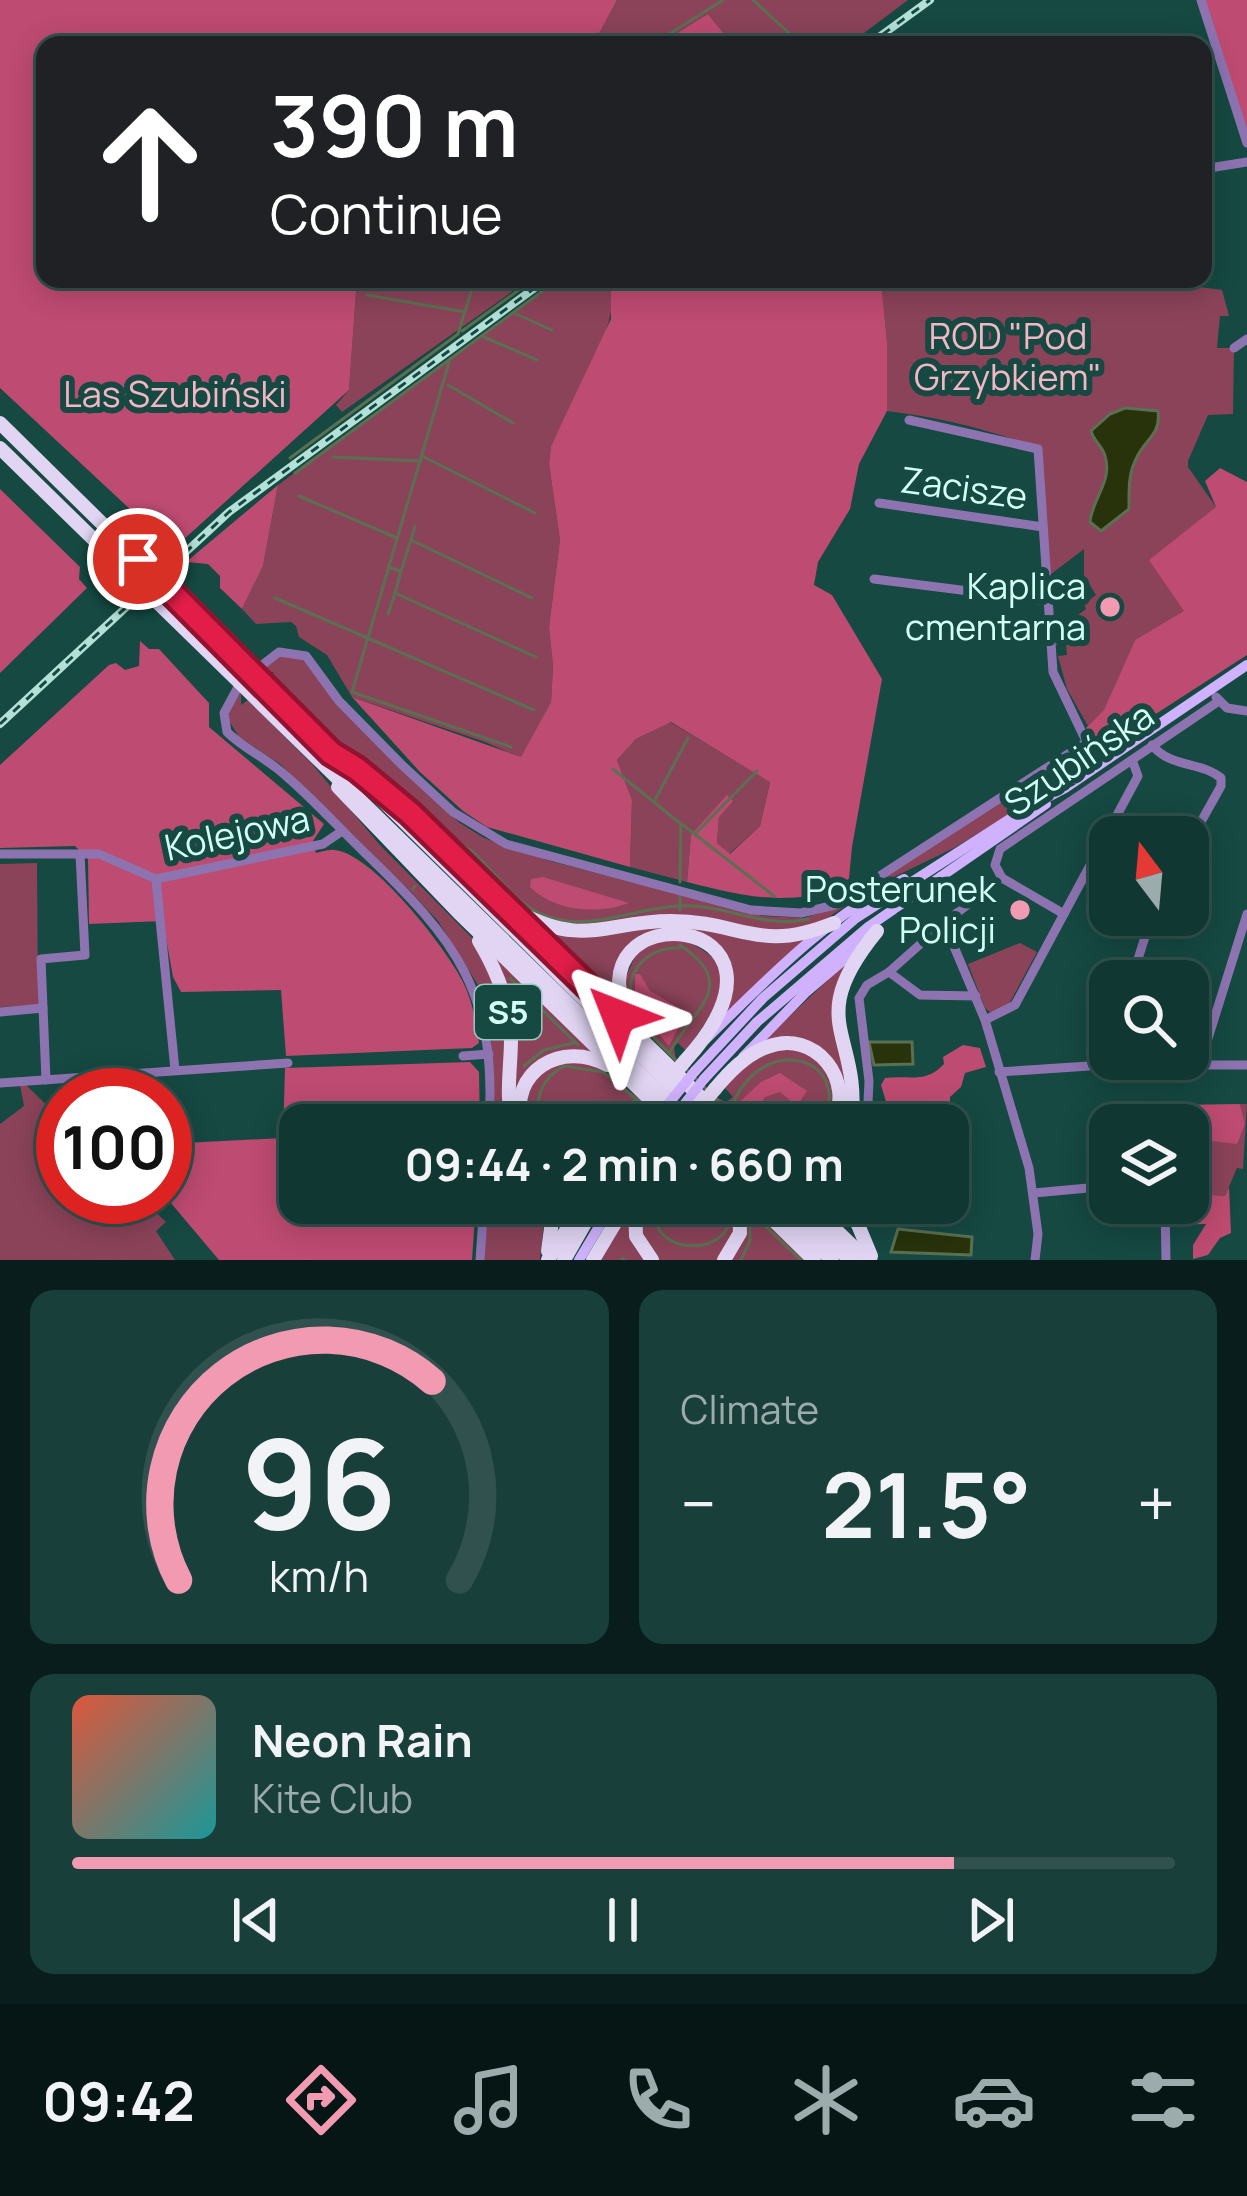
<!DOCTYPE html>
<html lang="en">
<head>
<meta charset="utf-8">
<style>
  body { margin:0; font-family:Manrope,sans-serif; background:#193f3a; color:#f1f3f6; height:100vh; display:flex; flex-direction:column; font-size:45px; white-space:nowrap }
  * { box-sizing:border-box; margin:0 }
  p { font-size:39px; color:#9cacac }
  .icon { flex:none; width:66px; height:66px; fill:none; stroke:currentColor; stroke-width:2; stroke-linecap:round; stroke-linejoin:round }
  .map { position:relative; height:1260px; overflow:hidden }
  .drawer { display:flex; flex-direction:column; gap:30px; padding:30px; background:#091e1c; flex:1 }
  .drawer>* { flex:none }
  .hud { position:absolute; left:36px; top:36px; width:1176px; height:252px; border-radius:24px; box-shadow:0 6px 30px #0003,0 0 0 3px #30514d; background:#202124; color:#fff; overflow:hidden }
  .needle { width:78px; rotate:344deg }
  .tools { position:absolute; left:1089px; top:816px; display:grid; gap:24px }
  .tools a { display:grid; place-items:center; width:120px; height:120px; border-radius:24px; background:#103732; box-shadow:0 6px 30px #0003,0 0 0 3px #30514d; font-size:60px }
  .speed { position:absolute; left:36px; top:1068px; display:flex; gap:24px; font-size:60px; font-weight:700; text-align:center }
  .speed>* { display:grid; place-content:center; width:156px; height:156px; border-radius:50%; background:#103732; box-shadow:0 6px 30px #0003,0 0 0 3px #30514d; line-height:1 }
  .speed .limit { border:18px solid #d22; background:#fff; color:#111 }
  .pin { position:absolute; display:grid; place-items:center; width:102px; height:102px; color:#fff; margin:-51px; border:6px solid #fff; border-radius:50%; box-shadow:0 3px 12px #0007 }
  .me { position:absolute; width:132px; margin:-66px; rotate:315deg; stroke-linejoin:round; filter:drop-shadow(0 0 9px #0008) }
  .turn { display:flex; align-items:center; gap:42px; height:252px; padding:0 36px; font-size:54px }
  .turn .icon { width:156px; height:156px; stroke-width:2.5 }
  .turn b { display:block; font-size:84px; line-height:102px }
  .big { font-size:90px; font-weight:700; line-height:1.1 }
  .drawer .widget { flex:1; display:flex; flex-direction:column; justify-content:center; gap:18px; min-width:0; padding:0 42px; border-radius:24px; background:#193f3a }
  .drawer .dial { align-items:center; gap:0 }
  .dial svg { height:312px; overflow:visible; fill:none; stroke:#30514d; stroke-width:7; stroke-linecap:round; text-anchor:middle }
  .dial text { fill:#f1f3f6; stroke:none }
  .song { display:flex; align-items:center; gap:36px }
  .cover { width:144px; height:144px; border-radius:18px; background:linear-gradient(135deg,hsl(10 70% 55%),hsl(180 70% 35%)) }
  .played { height:12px; border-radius:6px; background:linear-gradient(90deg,#f19ab1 80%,#30514d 80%) }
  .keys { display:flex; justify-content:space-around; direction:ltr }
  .heat { display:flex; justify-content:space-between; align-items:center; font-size:66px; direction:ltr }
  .drawer .tiles { flex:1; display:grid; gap:30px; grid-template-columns:1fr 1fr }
  .widget:last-child { grid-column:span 2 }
  .trip { position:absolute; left:279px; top:1104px; width:690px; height:120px; border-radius:24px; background:#103732; box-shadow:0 6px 30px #0003,0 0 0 3px #30514d; font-weight:700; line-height:120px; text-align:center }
  .tab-bar { display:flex; height:192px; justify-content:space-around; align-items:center; background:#061614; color:#9cacac }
  .tab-bar .icon { width:84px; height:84px }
  .tab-bar .current { color:#f19ab1 }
  .tab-bar b { font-size:54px; color:#f1f3f6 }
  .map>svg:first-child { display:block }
  .green { fill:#8b4359 }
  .forest { fill:#be4b71 }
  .water { fill:#28320b; stroke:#5b7052; stroke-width:3 }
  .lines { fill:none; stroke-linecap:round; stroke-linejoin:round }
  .stream { stroke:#5b7052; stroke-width:3 }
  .minor { stroke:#8d74b1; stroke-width:9 }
  .major { stroke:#d0b1fd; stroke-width:10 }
  .highway { stroke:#e1d5f3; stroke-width:14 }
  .rail-casing { stroke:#b3e0d7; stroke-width:8 }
  .rail { stroke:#154942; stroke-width:3; stroke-dasharray:9; stroke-linecap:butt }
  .major-bridge { stroke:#d0b1fd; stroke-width:10 }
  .highway-bridge { stroke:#e1d5f3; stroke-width:14 }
  .route-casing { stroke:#92132f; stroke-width:30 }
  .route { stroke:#e11d48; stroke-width:21 }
  .poi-dot { fill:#f19ab1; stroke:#154942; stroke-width:4.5 }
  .labels { text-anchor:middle; stroke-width:12; stroke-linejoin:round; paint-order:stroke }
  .shield { fill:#154942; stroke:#9ac8c0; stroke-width:3 }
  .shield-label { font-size:33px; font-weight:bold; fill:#d3fff6 }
  .park-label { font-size:36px; fill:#f3b6c5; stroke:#154942 }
  .street-label { font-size:36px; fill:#d3fff6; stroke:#154942 }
  .poi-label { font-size:36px; fill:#d3fff6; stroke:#154942; text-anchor:end }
</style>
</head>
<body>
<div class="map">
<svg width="1247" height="1260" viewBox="0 0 1247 1260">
  <rect width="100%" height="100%" fill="#154942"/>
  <g class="green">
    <path d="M617 0H908L848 45H733L708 14 672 37 675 45H606L595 40Z"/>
    <path d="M357 279H530L342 412 336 405 349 390Z"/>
    <path d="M559 279H611C622 328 572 401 551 446L549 464 560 540 549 627 553 666 551 702 521 758 485 742 352 697 327 655 299 637 296 626 291 622 256 624 242 609 263 566 278 485Z"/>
    <path d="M881 279H1139L1222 290 1229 316H1220L1217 348H1234L1233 414 1208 415 1188 461V467L1216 507 1185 611 1135 640 1104 711 1088 726 1067 689 1058 656 1067 655 1066 645H1056L1055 632 1086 609 1084 604 1096 595 1084 576V549L1046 578 1040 449C992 430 938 417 887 411V342Z"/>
    <path d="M288 654 302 659 432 798 460 823 484 838 550 861 763 916 804 918 839 907 1078 751 1084 761 1060 783 954 848 875 886 823 921 787 934 690 918 568 926 520 908 505 897 343 754 267 679 274 672 260 671 277 657Z"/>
    <path d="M241 693V705L248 700 312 764 379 844 476 942 489 964 505 1018 509 1125H492L491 1020 481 990 438 921 410 891 280 764 239 737 228 719 230 703Z"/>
    <path d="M670 722 770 781 760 826 729 854 717 843 719 817 691 835 687 882 630 867 632 800 617 760 636 739Z"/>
    <path d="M37 863 38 1005 0 1007V864Z"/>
    <path d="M529 922 546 929 670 924 768 942 812 937 725 1014C728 1005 732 995 732 986 732 976 728 968 722 959 693 911 641 920 620 969 613 985 615 1000 623 1015Z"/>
    <path d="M671 936C753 963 722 998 686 1051L678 1043 674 1046 676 1062 635 1021 623 983 638 950Z"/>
    <path d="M1020 943 1037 952 1008 1006 991 1013 985 1008 968 964Z"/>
    <path d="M489 946 601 1057 535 1065 516 1125 513 1032Z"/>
    <path d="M846 963C825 1008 838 1030 846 1076 848 1092 847 1109 847 1125H836L842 1112 823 1051 759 1045Z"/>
    <path d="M800 1048C834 1072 840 1085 827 1125H738L712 1101 716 1097 726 1102 733 1097 724 1087C749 1057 762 1050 800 1048Z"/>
    <path d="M555 1061 594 1062 643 1102 624 1107 633 1116 625 1125H526L527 1088Z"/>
    <path d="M20 1085H26L63 1121V1197H140L166 1222 156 1231 175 1260H0V1124L24 1106Z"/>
    <path d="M1240 1104H1247L1243 1169 1237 1168 1225 1196 1188 1193V1144L1245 1125Z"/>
    <path d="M487 1203H546L540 1260H484Z"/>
    <path d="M640 1203H735L738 1226 718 1260H657L641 1240Z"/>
    <path d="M743 1203H750L808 1260H729Z"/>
    <path d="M630 1209 633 1242 645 1260H598Z"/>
  </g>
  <g class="forest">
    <path d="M0 0H617L596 39 606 45H45V279H357L349 390 172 550 154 533 155 519 146 509 132 511 0 388Z"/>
    <path d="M1204 0H1247V135Z"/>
    <path d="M708 14 733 45H675L671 37Z"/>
    <path d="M611 279H881L887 342V411L859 464 850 509 818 562 814 585 832 595 882 679 852 847 848 889C780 904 754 899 687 882L691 835 727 795 733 801 719 817 717 843 730 854 760 826 770 782 671 722 636 739 617 760 632 800 630 867 487 827 463 811 420 772 352 697 521 757 551 702 553 666 549 627 560 540 549 464 551 446 611 319Z"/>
    <path d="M1220 468 1247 482V655L1103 748 1086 728 1104 710 1135 640 1184 611 1149 560 1216 507 1205 481Z"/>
    <path d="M278 485 263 566 242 609 220 588V576L208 564 186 562Z"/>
    <path d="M0 489 80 567 79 579 87 588 0 673Z"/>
    <path d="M140 641 149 649H159L209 703V727L324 824 313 841 316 853C322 852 328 849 335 850 373 854 446 948 462 980 472 999 476 1021 479 1043L472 1048 286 1056 281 990 181 992 173 977 163 921 89 924 88 859 75 846 0 848V765L109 665 116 663 125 670 139 666Z"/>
    <path d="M543 877 629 903C597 915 554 911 530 887L531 879Z"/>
    <path d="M635 974H640L650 991 679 1008 684 1017 669 1046 635 1006Z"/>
    <path d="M963 1045 980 1048 986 1067 965 1073 961 1087 950 1097C949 1122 966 1147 948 1166V1125H921L908 1113 888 1108 881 1085 885 1078C910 1075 925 1084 944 1064L943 1057Z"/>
    <path d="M470 1062 479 1072 480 1125H300V1203H476L472 1260H219L165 1196V1144L283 1138 285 1068Z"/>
    <path d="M780 1073 807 1091 797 1106 780 1092 765 1097 752 1120 743 1118 734 1107 761 1082Z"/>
    <path d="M1240 1104 1245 1124 1237 1144 1203 1140 1188 1144V1125H1117L1114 1106Z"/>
    <path d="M1229 1187 1231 1233 1220 1238 1208 1255 1193 1259V1245L1206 1224 1169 1225 1167 1203H1188V1193L1225 1196Z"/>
  </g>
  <g class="water">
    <path d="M1125 408 1158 411C1161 435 1146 438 1137 457 1128 473 1129 490 1129 509L1101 531 1090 522C1092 499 1113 481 1105 456 1102 445 1094 442 1091 431L1110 414Z"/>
    <path d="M869 1042H912L913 1064 874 1065Z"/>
    <path d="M871 1203H936L935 1220 875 1215Z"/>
    <path d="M898 1229 972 1237 971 1255 891 1252Z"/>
  </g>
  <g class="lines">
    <g class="stream">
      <path d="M753 0 802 45"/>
      <path d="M652 45 723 0"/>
      <path d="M367 295 465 312"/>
      <path d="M516 314 552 330"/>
      <path d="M462 331 534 279"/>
      <path d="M484 337 537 360"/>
      <path d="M450 359 352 692 511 747"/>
      <path d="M448 385 513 423"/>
      <path d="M333 457 421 461"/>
      <path d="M424 457 535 513"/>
      <path d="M290 458 458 334 475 279"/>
      <path d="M295 473 559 279"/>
      <path d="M299 496 397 538"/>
      <path d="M411 540 415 526"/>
      <path d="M391 568 401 571 411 540 532 598"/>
      <path d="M401 571 395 593 536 657"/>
      <path d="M275 598 534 710"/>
      <path d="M388 614 395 593"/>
      <path d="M613 769 681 824 680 882"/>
      <path d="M655 800 688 738"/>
      <path d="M683 825 774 896"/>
      <path d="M695 834 757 771"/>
      <path d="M459 843C484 854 508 899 541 914 587 934 633 908 679 906 725 903 762 930 808 919"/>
      <path d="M413 889 415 886"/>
      <path d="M680 896V910"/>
      <path d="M510 978 578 1045"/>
      <path d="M670 1052C693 1008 741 986 680 945"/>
      <path d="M678 1062C663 1047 644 1030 635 1011 619 977 645 946 680 948"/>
      <path d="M524 1066 544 1050 573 1043"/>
      <path d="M685 1068 708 1091"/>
      <path d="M715 1098 744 1125"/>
      <path d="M730 1110C763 1024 859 1062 820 1125"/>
      <path d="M540 1125C534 1099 540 1079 564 1066L603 1072 642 1104"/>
      <path d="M609 1125 623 1106 637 1100"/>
      <path d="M656 1203C642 1260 744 1260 729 1203"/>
      <path d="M750 1212 801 1260"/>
      <path d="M622 1258 624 1260"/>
      <path d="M741 1260 750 1241V1214"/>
    </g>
    <g class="minor">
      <path d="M1201 0 1247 143"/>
      <path d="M1203 169 1247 162"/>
      <path d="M1234 348 1247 339"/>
      <path d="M909 420 1038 449 1053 672 1087 743"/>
      <path d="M879 503 1043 527"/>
      <path d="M874 579 1047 601"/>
      <path d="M257 669 279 652 306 656 339 701 402 765 453 812 506 844 751 910 801 913 835 905 1085 743 1091 744 1102 763"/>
      <path d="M237 689 224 713 227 732C244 749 268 759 286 776 314 800 339 828 365 853 457 941 497 992 489 1125"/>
      <path d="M1216 697 1227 708 1247 711"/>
      <path d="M1152 745C1170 768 1201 761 1221 778V786L1188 845"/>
      <path d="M0 854H99L156 879 323 844 342 831"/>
      <path d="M1002 878 995 865 1000 849 1219 701"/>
      <path d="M1002 878 1064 914"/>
      <path d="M156 879 175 1070"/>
      <path d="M944 923 985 1020 1029 1168 1038 1234 1035 1260"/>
      <path d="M1131 981 1152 915"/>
      <path d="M976 996 920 995 889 972 944 923 1002 878"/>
      <path d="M0 1012 43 1008"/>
      <path d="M985 1020 1015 1005 1138 776 1132 760"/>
      <path d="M463 1056 489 1054"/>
      <path d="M1200 1064 1247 914"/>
      <path d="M1104 1065 1110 1047"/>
      <path d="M999 1072 1104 1065H1247"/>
      <path d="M46 1080 41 959 85 955 80 854"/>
      <path d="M0 1083 288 1063"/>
      <path d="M867 1125 869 1081 859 998 867 985 889 972"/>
      <path d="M1034 1193 1110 1186"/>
      <path d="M1165 1203 1166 1260"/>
      <path d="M480 1260 484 1203"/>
    </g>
    <g class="major">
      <path d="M705 1040C766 981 826 916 904 879"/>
      <path d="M743 1057 805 993 865 942"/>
      <path d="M695 1071 763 998 856 918 1027 808 1065 788 1247 665"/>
      <path d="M704 1079 757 1022 868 927 1046 804"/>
      <path d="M579 1260 613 1203"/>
    </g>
    <g class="highway">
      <path d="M0 423 138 559"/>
      <path d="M0 448 126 571"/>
      <path d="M164 585 673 1087"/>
      <path d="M152 597 667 1100"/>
      <path d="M370 779 448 850 729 1125"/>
      <path d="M338 787 458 912 676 1125"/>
      <path d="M518 912C585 948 606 921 671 921 741 921 758 954 834 923"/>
      <path d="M479 941C497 971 510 1004 511 1039 511 1068 505 1097 513 1125"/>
      <path d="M630 1022C564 892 825 907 685 1061"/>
      <path d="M715 1089C729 1072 746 1054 767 1047 815 1028 857 1081 832 1125"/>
      <path d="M689 1102 712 1125"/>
      <path d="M522 1125C508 1071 562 1040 607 1065"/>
      <path d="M633 1125 636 1121"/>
      <path d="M851 1125C863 1032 801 1024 877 931"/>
      <path d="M635 1203 636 1236 652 1260"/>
      <path d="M756 1203 814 1260"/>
      <path d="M773 1203 832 1260"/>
      <path d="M792 1203 850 1260"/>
      <path d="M808 1203 867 1260"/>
      <path d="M849 1203 871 1256"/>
      <path d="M548 1251 552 1221 549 1203"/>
      <path d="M548 1260 583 1203"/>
      <path d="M564 1260 588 1218"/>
      <path d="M593 1260 627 1203"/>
      <path d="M724 1260 740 1233 739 1203"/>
    </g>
    <g class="rail-casing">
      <g id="rail">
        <path d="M868 45 930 0"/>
        <path d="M0 724 229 512 547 279"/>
      </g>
    </g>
    <use href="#rail" class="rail"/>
    <g class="major-bridge">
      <path d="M652 1124 695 1071"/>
      <path d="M668 1125 704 1079"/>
    </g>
    <g class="highway-bridge">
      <path d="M138 559 164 585"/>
      <path d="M126 571 152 597"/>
      <path d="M642 1113 685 1061"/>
      <path d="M685 1125 715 1089"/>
    </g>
  </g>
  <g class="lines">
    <g class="route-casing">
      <path id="route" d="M138 559 331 753 357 769 410 813 618 1016"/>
    </g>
    <use href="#route" class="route"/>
  </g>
  <g class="poi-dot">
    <circle cx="1110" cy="607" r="12"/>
    <circle cx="1020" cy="910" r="12"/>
  </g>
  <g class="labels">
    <rect class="shield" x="475" y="985" width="66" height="54" rx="9"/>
    <g class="shield-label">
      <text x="508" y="1024">S5</text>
    </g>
    <g class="park-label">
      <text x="1008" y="349">ROD "Pod<tspan x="1008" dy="41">Grzybkiem"</tspan></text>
      <text x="175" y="407">Las Szubiński</text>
    </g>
    <g class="street-label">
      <text transform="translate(964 488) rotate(8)" y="13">Zacisze</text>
      <text transform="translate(1079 759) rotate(-34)" y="13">Szubińska</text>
      <text transform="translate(237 833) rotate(-12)" y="13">Kolejowa</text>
    </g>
    <g class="poi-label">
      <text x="1086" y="599">Kaplica<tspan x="1086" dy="41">cmentarna</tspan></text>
      <text x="996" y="902">Posterunek<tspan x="996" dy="41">Policji</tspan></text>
    </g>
  </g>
</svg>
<div class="tools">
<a><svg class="needle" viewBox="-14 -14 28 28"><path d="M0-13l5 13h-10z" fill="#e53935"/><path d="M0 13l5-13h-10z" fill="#9cacac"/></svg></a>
<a><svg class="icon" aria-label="search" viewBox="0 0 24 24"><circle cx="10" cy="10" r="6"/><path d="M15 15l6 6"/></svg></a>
<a><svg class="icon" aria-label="layers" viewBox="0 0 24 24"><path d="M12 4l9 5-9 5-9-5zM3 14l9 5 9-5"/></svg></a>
</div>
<div class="speed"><div class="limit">100</div></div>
<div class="pin" style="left:138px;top:559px;background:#d93025"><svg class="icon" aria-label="arrive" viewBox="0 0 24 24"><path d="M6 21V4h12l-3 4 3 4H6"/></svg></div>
<svg class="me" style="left:618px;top:1016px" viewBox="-20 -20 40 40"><path d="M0-17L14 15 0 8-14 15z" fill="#e11d48" stroke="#fff" stroke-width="4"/></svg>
<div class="trip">09:44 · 2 min · 660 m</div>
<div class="hud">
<div class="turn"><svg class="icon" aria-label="ahead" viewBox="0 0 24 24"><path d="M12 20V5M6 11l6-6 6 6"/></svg><div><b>390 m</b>Continue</div></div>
</div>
</div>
<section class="drawer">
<div class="tiles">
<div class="widget dial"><svg viewBox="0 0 100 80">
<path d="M14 69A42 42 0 1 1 86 69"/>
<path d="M14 69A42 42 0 0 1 79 18" stroke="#f19ab1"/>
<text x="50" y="56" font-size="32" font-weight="700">96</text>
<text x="50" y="72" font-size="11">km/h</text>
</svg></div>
<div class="widget"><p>Climate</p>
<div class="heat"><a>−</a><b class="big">21.5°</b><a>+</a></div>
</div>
<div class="widget">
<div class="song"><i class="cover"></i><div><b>Neon Rain</b><p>Kite Club</p></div></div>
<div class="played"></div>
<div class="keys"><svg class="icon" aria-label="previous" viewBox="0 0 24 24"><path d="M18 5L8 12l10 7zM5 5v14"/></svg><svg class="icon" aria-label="pause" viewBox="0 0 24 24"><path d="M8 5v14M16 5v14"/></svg><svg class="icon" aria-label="next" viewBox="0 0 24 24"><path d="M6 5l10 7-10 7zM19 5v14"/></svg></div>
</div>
</div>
</section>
<nav class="tab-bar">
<b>09:42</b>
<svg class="icon current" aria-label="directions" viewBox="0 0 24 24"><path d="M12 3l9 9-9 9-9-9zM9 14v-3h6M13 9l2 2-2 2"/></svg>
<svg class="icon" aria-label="music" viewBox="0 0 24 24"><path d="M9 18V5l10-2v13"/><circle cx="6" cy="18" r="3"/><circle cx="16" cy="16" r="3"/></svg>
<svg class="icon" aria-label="phone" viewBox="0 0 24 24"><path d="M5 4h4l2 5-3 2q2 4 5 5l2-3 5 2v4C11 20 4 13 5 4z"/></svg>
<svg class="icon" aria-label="climate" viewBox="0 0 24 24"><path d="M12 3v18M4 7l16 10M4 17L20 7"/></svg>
<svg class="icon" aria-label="car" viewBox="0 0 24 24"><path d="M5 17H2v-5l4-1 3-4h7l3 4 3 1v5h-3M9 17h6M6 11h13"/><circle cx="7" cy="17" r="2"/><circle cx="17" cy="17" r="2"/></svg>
<svg class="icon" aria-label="filters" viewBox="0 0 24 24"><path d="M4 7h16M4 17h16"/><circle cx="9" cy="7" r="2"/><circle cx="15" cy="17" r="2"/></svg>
</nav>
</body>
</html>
